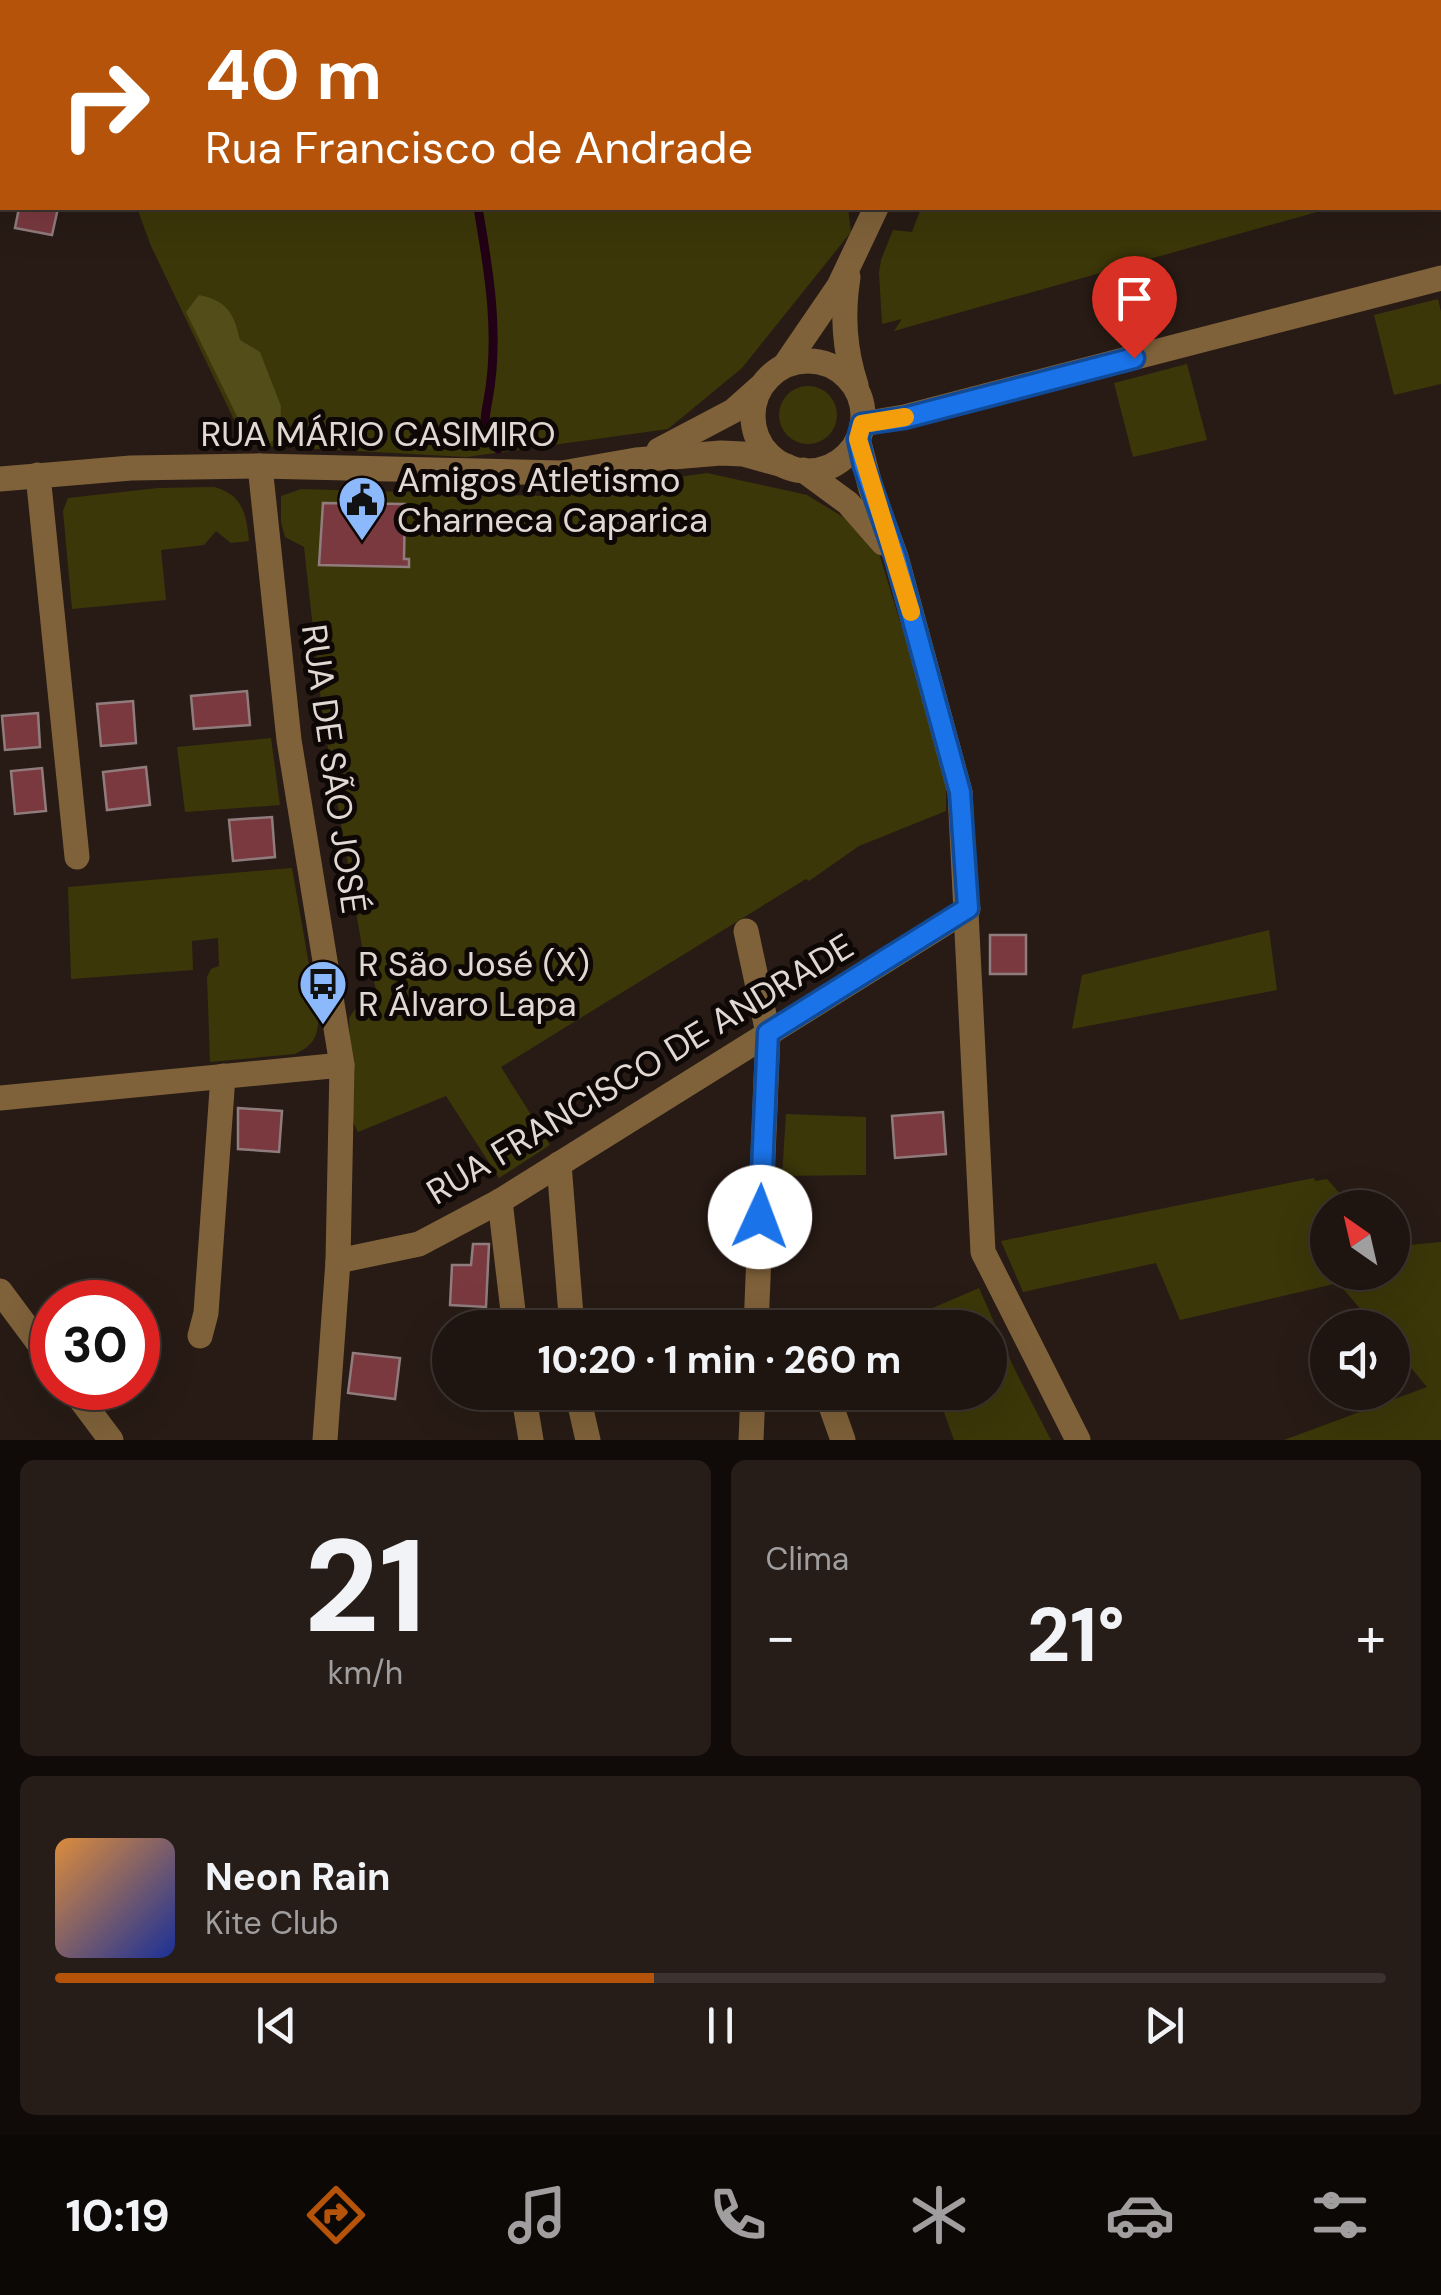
<!DOCTYPE html>
<html lang="pt">
<head>
<meta charset="utf-8">
<style>
  body { margin:0; font-family:"DM Sans",sans-serif; background:#261d19; color:#f1f3f6; height:100vh; display:flex; flex-direction:column; font-size:38px; white-space:nowrap }
  * { box-sizing:border-box; margin:0 }
  p { font-size:32px; color:#a19e9f }
  .icon { flex:none; width:55px; height:55px; fill:none; stroke:currentColor; stroke-width:2; stroke-linecap:round; stroke-linejoin:round }
  .map { position:relative; height:1440px; overflow:hidden }
  .details { display:flex; flex-direction:column; gap:20px; padding:20px; background:#100b09; flex:1 }
  .details>* { flex:none }
  .guide { position:absolute; left:0px; top:0px; width:1442px; height:210px; box-shadow:0 10px 40px #0002,0 0 0 2px #3c3330; background:#b45309; color:#fff; overflow:hidden }
  .needle { width:65px; rotate:326deg }
  .tools { position:absolute; left:1310px; top:1190px; display:grid; gap:20px }
  .tools a { display:grid; place-items:center; width:100px; height:100px; border-radius:50%; background:#1e1410; box-shadow:0 10px 40px #0002,0 0 0 2px #3c3330; font-size:50px }
  .speed { position:absolute; left:30px; top:1280px; display:flex; gap:20px; font-size:50px; font-weight:700; text-align:center }
  .speed>* { display:grid; place-content:center; width:130px; height:130px; border-radius:50%; background:#1e1410; box-shadow:0 10px 40px #0002,0 0 0 2px #3c3330; line-height:1 }
  .speed .limit { border:15px solid #d22; background:#fff; color:#111 }
  .pin { position:absolute; display:grid; place-items:center; width:85px; height:85px; color:#fff; margin:-102px -42px; border-radius:50% 50% 50% 0; rotate:-45deg; box-shadow:0 0 10px #0007 }
  .pin .icon { rotate:45deg }
  .me { position:absolute; width:110px; margin:-55px; rotate:2deg; stroke-linejoin:round; filter:drop-shadow(0 0 8px #0008) }
  .turn { display:flex; align-items:center; gap:35px; height:210px; padding:0 40px; font-size:45px }
  .turn .icon { width:130px; height:130px; stroke-width:2.5 }
  .turn b { display:block; font-size:70px; line-height:85px }
  .big { font-size:75px; font-weight:700; line-height:1.1 }
  .details .card { flex:1; display:flex; flex-direction:column; justify-content:center; gap:15px; min-width:0; padding:0 35px; border-radius:15px; background:#261d19 }
  .details .dial { align-items:center; gap:0 }
  .dial b { font-size:130px; line-height:1 }
  .song { display:flex; align-items:center; gap:30px }
  .cover { width:120px; height:120px; border-radius:15px; background:linear-gradient(135deg,hsl(30 70% 55%),hsl(230 70% 35%)) }
  .played { height:10px; border-radius:5px; background:linear-gradient(90deg,#b45309 45%,#3c3330 45%) }
  .keys { display:flex; justify-content:space-around; direction:ltr }
  .heat { display:flex; justify-content:space-between; align-items:center; font-size:55px; direction:ltr }
  .details .tiles { flex:1; display:grid; gap:20px; grid-template-columns:1fr 1fr }
  .card:last-child { grid-column:span 2 }
  .trip { position:absolute; left:432px; top:1310px; width:575px; height:100px; border-radius:50px; background:#1e1410; box-shadow:0 10px 40px #0002,0 0 0 2px #3c3330; font-weight:700; line-height:100px; text-align:center }
  .dock { display:flex; height:160px; justify-content:space-around; align-items:center; background:#0c0806; color:#a19e9f }
  .dock .icon { width:70px; height:70px }
  .dock .current { color:#b45309 }
  .dock b { font-size:45px; color:#f1f3f6 }
  .map>svg:first-child { display:block }
  .green { fill:#3c3709 }
  .forest { fill:#524d19 }
  .lines { fill:none; stroke-linecap:round; stroke-linejoin:round }
  .stream { stroke:#220015; stroke-width:9 }
  .building { fill:#79393f; stroke:#907c7d; stroke-width:2.5 }
  .minor-tunnel { stroke:#443732; stroke-width:25; stroke-dasharray:25 12; stroke-linecap:butt }
  .minor { stroke:#7f623a; stroke-width:25 }
  .highway { stroke:#fec473; stroke-width:30 }
  .route-casing { stroke:#114b97; stroke-width:25 }
  .route { stroke:#1a73e8; stroke-width:18 }
  .slow { stroke:#f59e0b; stroke-width:18 }
  .labels { text-anchor:middle; stroke-width:10; stroke-linejoin:round; paint-order:stroke }
  .street-label { font-size:35px; fill:#e1d8d4; stroke:#0d0705 }
  .poi-label { font-size:35px; fill:#e1d8d4; stroke:#0d0705; text-anchor:start }
</style>
</head>
<body>
<div class="map">
<svg width="1441" height="1440" viewBox="0 0 1441 1440">
  <rect width="100%" height="100%" fill="#281b15"/>
  <g class="green">
    <path d="M137 208H848L851 232 742 368 668 429 466 457 246 445 151 246Z"/>
    <path d="M921 208H1331L894 331 902 319 882 324 879 273 881 260 893 230 912 232Z"/>
    <path d="M1438 299 1441 312V384L1394 395 1374 315Z"/>
    <path d="M1187 364 1207 440 1133 457 1114 383Z"/>
    <circle cx="808" cy="415" r="29"/>
    <path d="M707 473 807 495 848 520 878 550 946 771V811L859 846 809 881 806 879 501 1067 550 1145 499 1178 446 1096 358 1132 353 1122 349 1018 360 1002 378 998 370 964H365L323 719 304 547 285 537 281 522V496L301 489 543 496Z"/>
    <path d="M214 487C243 495 246 513 249 541L231 543 216 531 204 545 161 550 166 600 72 609 63 511 68 498 158 488Z"/>
    <path d="M271 738 280 805 185 812 177 747Z"/>
    <path d="M292 868 318 1016C319 1036 313 1046 295 1054L210 1062 207 977 211 969 219 966 218 938 192 941 193 970 71 979 68 887Z"/>
    <path d="M1269 930 1277 990 1072 1029 1082 975Z"/>
    <path d="M786 1114 866 1117V1175L782 1176Z"/>
    <path d="M1314 1178 1315 1181 1327 1179 1352 1207 1328 1208V1272H1392L1393 1243 1398 1246 1441 1242V1440H1284L1427 1387 1393 1346 1392 1328 1376 1327 1338 1283 1180 1320 1156 1263 1023 1292 1001 1241Z"/>
    <path d="M979 1288 1014 1368 1051 1440H954L937 1393 990 1392V1328L912 1327 907 1319Z"/>
  </g>
  <path class="forest" d="M199 295C228 301 234 314 240 340L260 352 281 406 280 432 269 445H251L186 312Z"/>
  <g class="lines">
    <g class="stream">
      <path d="M1440 67H1441"/>
      <path d="M478 208C489 271 500 336 488 400 484 420 481 434 498 449"/>
    </g>
  </g>
  <g class="building">
    <path d="M19 208H58L52 235 15 228Z"/>
    <path d="M323 503 405 504 404 559H409V567L319 565Z"/>
    <path d="M247 691 250 725 194 729 191 696Z"/>
    <path d="M133 701 136 743 101 746 97 704Z"/>
    <path d="M38 713 40 747 5 750 2 716Z"/>
    <path d="M146 767 150 805 107 810 103 772Z"/>
    <path d="M42 768 46 811 15 814 11 771Z"/>
    <path d="M272 817 275 857 233 861 229 820Z"/>
    <rect x="990" y="935" width="36" height="39"/>
    <path d="M238 1108 282 1111 279 1152 238 1149Z"/>
    <path d="M943 1112 946 1154 895 1158 892 1116Z"/>
    <path d="M473 1244H489L486 1307 450 1305 452 1265H471Z"/>
    <path d="M353 1353 400 1358 395 1399 348 1393Z"/>
  </g>
  <g class="lines">
    <path class="minor-tunnel" d="M877 0V2"/>
    <g class="minor">
      <path d="M848 277C842 314 844 349 856 385"/>
      <circle cx="808" cy="416" r="55"/>
      <path d="M785 365 839 286 876 208"/>
      <path d="M862 424 904 417 1441 278"/>
      <path d="M858 439 871 489 896 557 960 792 983 1252 1078 1440"/>
      <path d="M659 450 733 411 760 387"/>
      <path d="M260 466 289 740 342 1065 338 1261 325 1440"/>
      <path d="M803 470 848 503 883 543"/>
      <path d="M38 475 77 857"/>
      <path d="M0 479 131 468 260 466 562 473 636 460 721 453 743 454 787 466"/>
      <path d="M746 931 768 1033 756 1328"/>
      <path d="M0 1098 342 1065"/>
      <path d="M559 1164 572 1328"/>
      <path d="M500 1201 515 1328"/>
      <path d="M338 1261 419 1244 500 1201 968 909"/>
      <path d="M0 1291 52 1361"/>
      <path d="M200 1336 206 1313 223 1076"/>
      <path d="M72 1388 111 1440"/>
      <path d="M523 1392 531 1440"/>
      <path d="M577 1392 588 1440"/>
      <path d="M826 1392 843 1440"/>
      <path d="M751 1440 753 1392"/>
    </g>
    <g class="highway">
      <path d="M900 2 923 0"/>
      <path d="M1363 2 1404 0"/>
      <path d="M0 11 2 12"/>
    </g>
  </g>
  <g class="lines">
    <g class="route-casing">
      <path id="route" d="M760 1217 768 1033 968 908 960 792 896 558 864 466 858 439 862 424 904 418 1134 358"/>
    </g>
    <use href="#route" class="route"/>
    <path class="slow" d="M905 417 862 424 858 439 911 612"/>
  </g>
  <defs>
    <g id="civic-pin" transform="scale(2.5)"><path d="M0 17L-7.5 6A9.5 9.5 0 1 1 7.5 6Z" fill="#8cb9fc" stroke="#0d0705"/><path d="M-.6-6.5H3V-4.5H.6V-3L4-1V1h2V6H-6V1h2V-1L-.6-3ZM-1.2 2.5V6h2.4V2.5Z" fill="#111"/></g>
    <g id="bus-pin" transform="scale(2.5)"><path d="M0 17L-7.5 6A9.5 9.5 0 1 1 7.5 6Z" fill="#8cb9fc" stroke="#0d0705"/><path d="M-5-6H5V4H4V6H2V4H-2V6H-4V4H-5ZM-3.5-4V0h7V-4ZM-3.5 1.2v1.5H-2V1.2ZM2 1.2v1.5H3.5V1.2Z" fill="#111"/></g>
  </defs>
  <g fill-rule="evenodd">
    <use href="#civic-pin" x="362" y="500"/>
    <use href="#bus-pin" x="323" y="984"/>
  </g>
  <g class="labels">
    <g class="street-label">
      <text x="378" y="446">RUA MÁRIO CASIMIRO</text>
      <text transform="translate(334 769) rotate(82)" y="12">RUA DE SÃO JOSÉ</text>
      <text transform="translate(640 1069) rotate(-31)" y="12">RUA FRANCISCO DE ANDRADE</text>
    </g>
    <g class="poi-label">
      <text x="397" y="492">Amigos Atletismo<tspan x="397" dy="40">Charneca Caparica</tspan></text>
      <text x="358" y="976">R São José (X)<tspan x="358" dy="40">R Álvaro Lapa</tspan></text>
    </g>
  </g>
</svg>
<div class="tools">
<a><svg class="needle" viewBox="-14 -14 28 28"><path d="M0-13l5 13h-10z" fill="#e53935"/><path d="M0 13l5-13h-10z" fill="#a19e9f"/></svg></a>
<a><svg class="icon" aria-label="sound" viewBox="0 0 24 24"><path d="M4 9h4l5-4v14l-5-4H4zM17 9q2 3 0 6"/></svg></a>
</div>
<div class="speed"><div class="limit">30</div></div>
<div class="pin" style="left:1134px;top:358px;background:#d93025"><svg class="icon" aria-label="arrive" viewBox="0 0 24 24"><path d="M6 21V4h12l-3 4 3 4H6"/></svg></div>
<svg class="me" style="left:760px;top:1217px" viewBox="-20 -20 40 40"><circle r="19" fill="#fff"/><path d="M0-13L10 11 0 6-10 11z" fill="#1a73e8"/></svg>
<div class="trip">10:20 · 1 min · 260 m</div>
<div class="guide">
<div class="turn"><svg class="icon" aria-label="right" viewBox="0 0 24 24"><path d="M7 20v-9h11M14 6l5 5-5 5"/></svg><div><b>40 m</b>Rua Francisco de Andrade</div></div>
</div>
</div>
<section class="details">
<div class="tiles">
<div class="card dial"><b>21</b><p>km/h</p></div>
<div class="card"><p>Clima</p>
<div class="heat"><a>−</a><b class="big">21°</b><a>+</a></div>
</div>
<div class="card">
<div class="song"><i class="cover"></i><div><b>Neon Rain</b><p>Kite Club</p></div></div>
<div class="played"></div>
<div class="keys"><svg class="icon" aria-label="previous" viewBox="0 0 24 24"><path d="M18 5L8 12l10 7zM5 5v14"/></svg><svg class="icon" aria-label="pause" viewBox="0 0 24 24"><path d="M8 5v14M16 5v14"/></svg><svg class="icon" aria-label="next" viewBox="0 0 24 24"><path d="M6 5l10 7-10 7zM19 5v14"/></svg></div>
</div>
</div>
</section>
<nav class="dock">
<b>10:19</b>
<svg class="icon current" aria-label="directions" viewBox="0 0 24 24"><path d="M12 3l9 9-9 9-9-9zM9 14v-3h6M13 9l2 2-2 2"/></svg>
<svg class="icon" aria-label="music" viewBox="0 0 24 24"><path d="M9 18V5l10-2v13"/><circle cx="6" cy="18" r="3"/><circle cx="16" cy="16" r="3"/></svg>
<svg class="icon" aria-label="phone" viewBox="0 0 24 24"><path d="M5 4h4l2 5-3 2q2 4 5 5l2-3 5 2v4C11 20 4 13 5 4z"/></svg>
<svg class="icon" aria-label="climate" viewBox="0 0 24 24"><path d="M12 3v18M4 7l16 10M4 17L20 7"/></svg>
<svg class="icon" aria-label="car" viewBox="0 0 24 24"><path d="M5 17H2v-5l4-1 3-4h7l3 4 3 1v5h-3M9 17h6M6 11h13"/><circle cx="7" cy="17" r="2"/><circle cx="17" cy="17" r="2"/></svg>
<svg class="icon" aria-label="filters" viewBox="0 0 24 24"><path d="M4 7h16M4 17h16"/><circle cx="9" cy="7" r="2"/><circle cx="15" cy="17" r="2"/></svg>
</nav>
</body>
</html>
